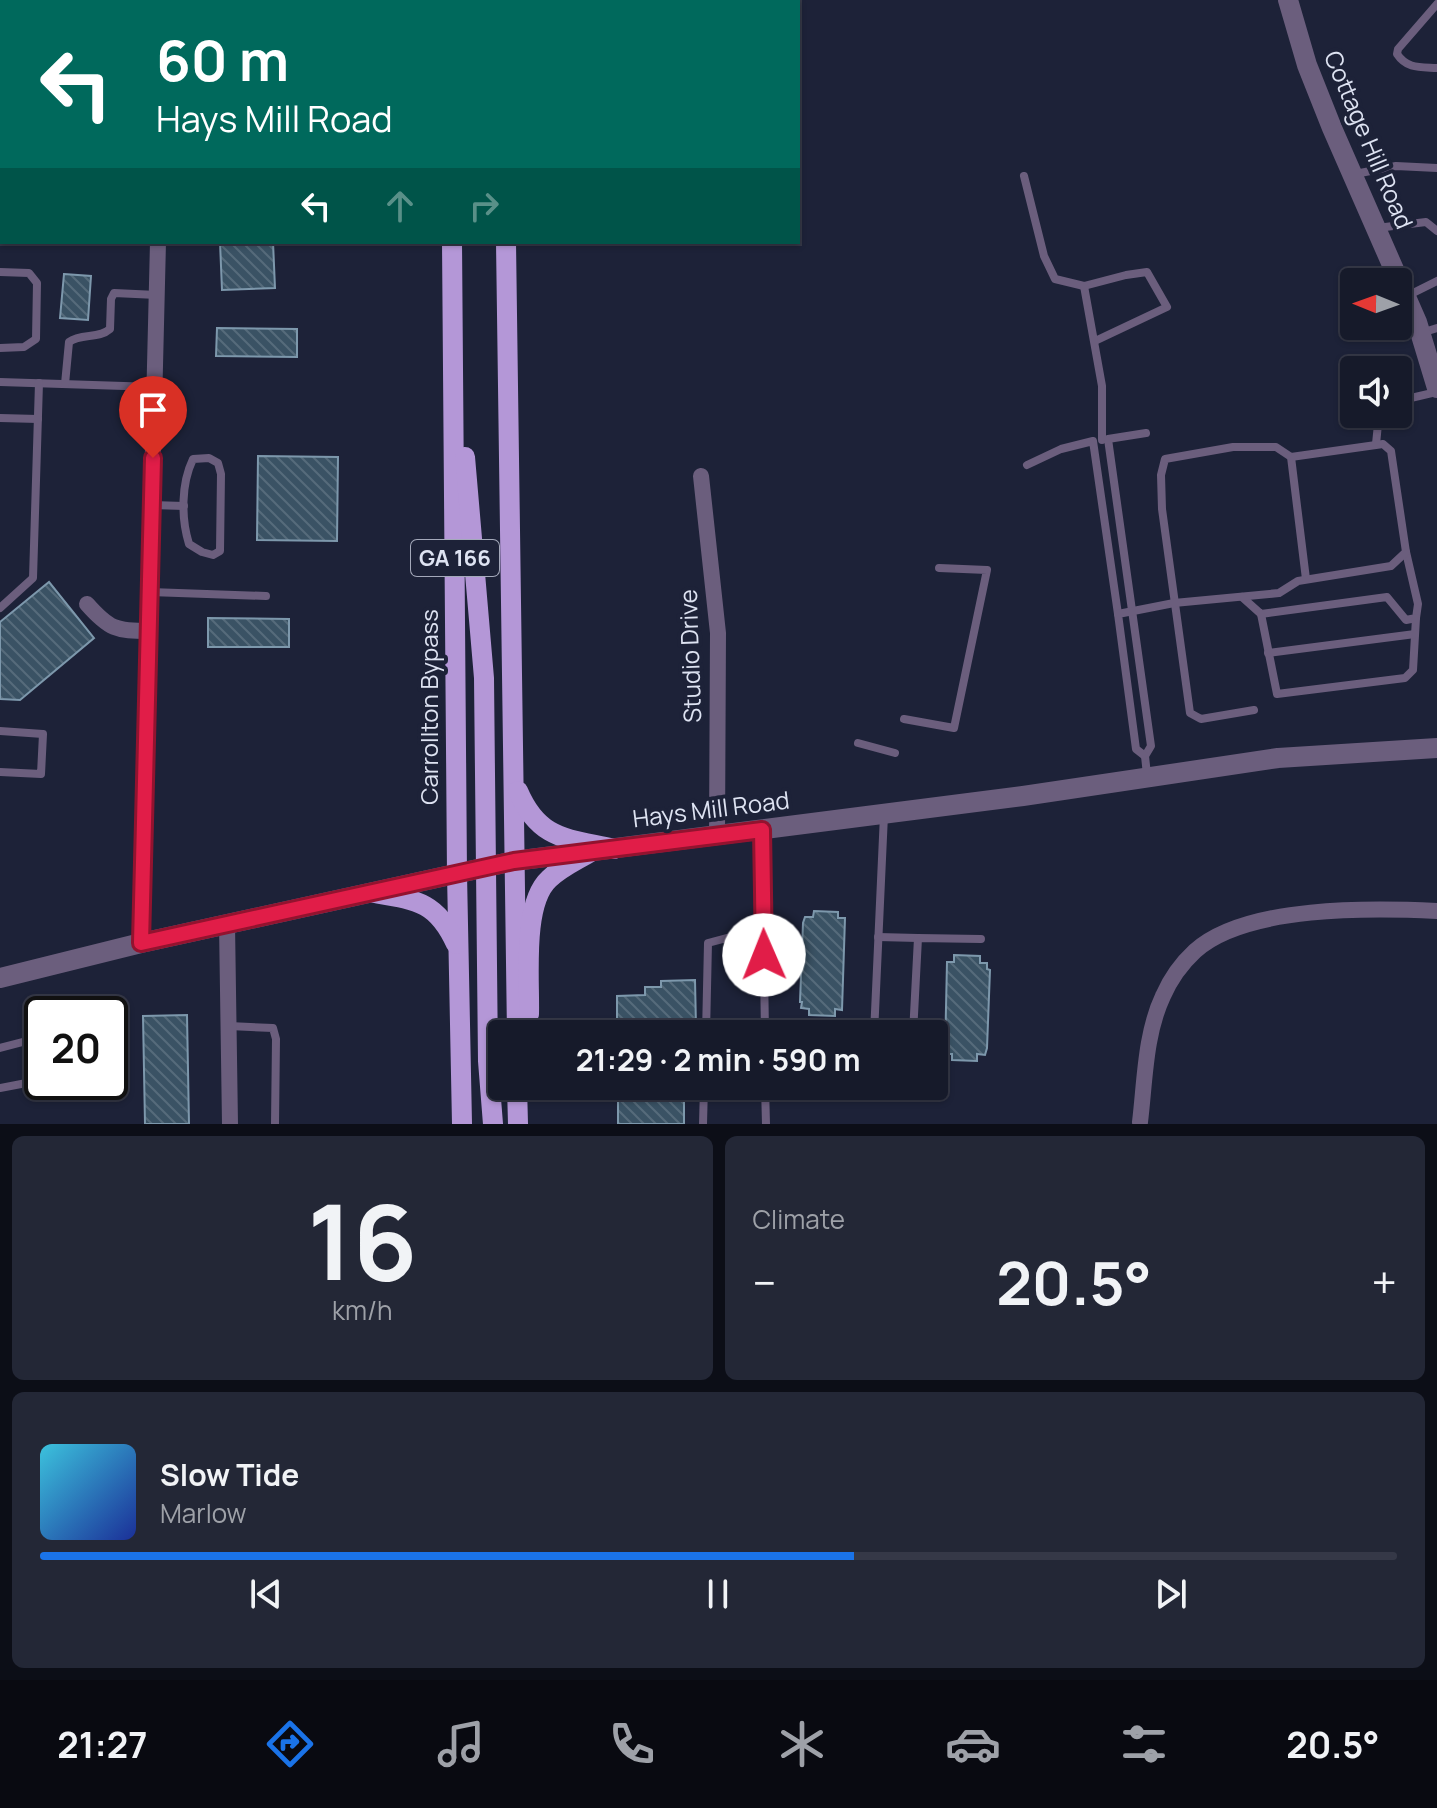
<!DOCTYPE html>
<html lang="en">
<head>
<meta charset="utf-8">
<style>
  body { margin:0; font-family:Manrope,sans-serif; background:#232736; color:#f1f3f6; height:100vh; display:flex; flex-direction:column; font-size:30px; white-space:nowrap }
  * { box-sizing:border-box; margin:0 }
  p { font-size:26px; color:#9ea1a8 }
  .icon { flex:none; width:44px; height:44px; fill:none; stroke:currentColor; stroke-width:2; stroke-linecap:round; stroke-linejoin:round }
  .map { position:relative; height:1124px; overflow:hidden }
  .drawer { display:flex; flex-direction:column; gap:12px; padding:12px; background:#0c0e17; flex:1 }
  .drawer>* { flex:none }
  .hud { position:absolute; left:0px; top:0px; width:800px; height:244px; box-shadow:0 2px 6px #0004,0 0 0 2px #353847; background:#00695c; color:#fff; overflow:hidden }
  .needle { width:52px; rotate:271deg }
  .buttons { position:absolute; left:1340px; top:268px; display:grid; gap:16px }
  .buttons a { display:grid; place-items:center; width:72px; height:72px; border-radius:8px; background:#161a2a; box-shadow:0 2px 6px #0004,0 0 0 2px #353847; font-size:40px }
  .speed { position:absolute; left:24px; top:996px; display:flex; gap:16px; font-size:40px; font-weight:700; text-align:center }
  .speed>* { display:grid; place-content:center; width:104px; height:104px; border-radius:50%; background:#161a2a; box-shadow:0 2px 6px #0004,0 0 0 2px #353847; line-height:1 }
  .speed .limit { border:4px solid #111; border-radius:12px; background:#fff; color:#111 }
  .pin { position:absolute; display:grid; place-items:center; width:68px; height:68px; color:#fff; margin:-82px -34px; border-radius:50% 50% 50% 0; rotate:-45deg; box-shadow:0 0 8px #0007 }
  .pin .icon { rotate:45deg }
  .me { position:absolute; width:88px; margin:-44px; rotate:359deg; stroke-linejoin:round; filter:drop-shadow(0 0 6px #0008) }
  .turn { display:flex; align-items:center; gap:28px; height:168px; padding:0 24px; font-size:36px }
  .turn .icon { width:104px; height:104px; stroke-width:2.5 }
  .turn b { display:block; font-size:56px; line-height:68px }
  .lanes { display:flex; align-items:center; height:76px; padding:0 24px; background:#0003; justify-content:center; gap:40px; direction:ltr }
  .lanes .off { opacity:.35 }
  .big { font-size:60px; font-weight:700; line-height:1.1 }
  .drawer .widget { flex:1; display:flex; flex-direction:column; justify-content:center; gap:12px; min-width:0; padding:0 28px; border-radius:12px; background:#232736 }
  .drawer .dial { align-items:center; gap:0 }
  .dial b { font-size:104px; line-height:1 }
  .song { display:flex; align-items:center; gap:24px }
  .cover { width:96px; height:96px; border-radius:12px; background:linear-gradient(135deg,hsl(190 70% 55%),hsl(230 70% 35%)) }
  .played { height:8px; border-radius:4px; background:linear-gradient(90deg,#1a73e8 60%,#353847 60%) }
  .keys { display:flex; justify-content:space-around; direction:ltr }
  .heat { display:flex; justify-content:space-between; align-items:center; font-size:44px; direction:ltr }
  .drawer .tiles { flex:1; display:grid; gap:12px; grid-template-columns:1fr 1fr }
  .widget:last-child { grid-column:span 2 }
  .trip { position:absolute; left:488px; top:1020px; width:460px; height:80px; border-radius:8px; background:#161a2a; box-shadow:0 2px 6px #0004,0 0 0 2px #353847; font-weight:700; line-height:80px; text-align:center }
  .tabs { display:flex; height:128px; justify-content:space-around; align-items:center; background:#090a11; color:#9ea1a8 }
  .tabs .icon { width:56px; height:56px }
  .tabs .active { color:#1a73e8 }
  .tabs b { font-size:36px; color:#f1f3f6 }
  .map>svg:first-child { display:block }
  .building { fill:url(#building-back-hatch); stroke:#7d98ac; stroke-width:2 }
  .lines { fill:none; stroke-linecap:round; stroke-linejoin:round }
  .service { stroke:#6b5e7d; stroke-width:8 }
  .minor { stroke:#6b5e7d; stroke-width:16 }
  .tertiary { stroke:#6b5e7d; stroke-width:20 }
  .primary { stroke:#b497d7; stroke-width:20 }
  .route-casing { stroke:#92132f; stroke-width:20 }
  .route { stroke:#e11d48; stroke-width:14 }
  .labels { text-anchor:middle; stroke-width:8; stroke-linejoin:round; paint-order:stroke }
  .shield { fill:#1d2238; stroke:#a4a9ba; stroke-width:2 }
  .shield-label { font-size:22px; font-weight:bold; fill:#dee3f2 }
  .street-label { font-size:24px; fill:#dee3f2; stroke:#1d2238 }
</style>
</head>
<body>
<div class="map">
<svg width="1437" height="1124" viewBox="0 0 1437 1124">
  <defs>
    <pattern id="building-back-hatch" width="6" height="6" patternUnits="userSpaceOnUse" patternTransform="scale(2)"><rect width="6" height="6" fill="#3a5264"/><path d="M-1 5l2 2M0 0l6 6M5-1l2 2" fill="none" stroke="#566b7b"/></pattern>
  </defs>
  <rect width="100%" height="100%" fill="#1d2238"/>
  <g class="building">
    <path d="M220 242H273L275 288 222 290Z"/>
    <path d="M64 274 91 276 88 320 60 318Z"/>
    <path d="M217 328 297 329V357L216 356Z"/>
    <path d="M258 456 338 457 337 541 257 540Z"/>
    <path d="M49 582 94 638 20 700 0 699V622Z"/>
    <path d="M208 618 289 619V647H208Z"/>
    <path d="M814 911 838 912V918H845L842 1010 835 1009V1016L809 1015V1009L801 1008 802 1002H800L803 923 805 917H813Z"/>
    <path d="M954 955 980 956V963H987V969L990 970 987 1048 985 1055 977 1054V1061L952 1060V1054H945L947 962H954Z"/>
    <path d="M695 980 696 1027H683V1034H617V996L645 995V987H661V981Z"/>
    <path d="M187 1015 189 1124H145L143 1016Z"/>
    <rect x="618" y="1086" width="66" height="38"/>
  </g>
  <g class="lines">
    <g class="service">
      <path d="M1437 4 1398 49 1397 54C1407 69 1420 67 1437 68"/>
      <path d="M1355 174 1396 166 1437 168"/>
      <path d="M1024 176 1044 256 1055 279 1084 286 1126 275 1147 272 1167 307 1095 341"/>
      <path d="M1377 228 1426 222 1437 231"/>
      <path d="M0 272 29 273 37 283 36 339 24 347 0 348"/>
      <path d="M1084 286 1102 386V440"/>
      <path d="M1407 296 1437 281"/>
      <path d="M1421 333 1437 328"/>
      <path d="M0 382 155 387"/>
      <path d="M65 384 69 342C81 333 99 339 110 329L111 299 114 293 157 295"/>
      <path d="M1398 401 1437 392"/>
      <path d="M0 418 38 419"/>
      <path d="M1146 433 1108 439 1151 746 1145 756 1147 775"/>
      <path d="M1376 444 1379 414"/>
      <path d="M209 458 218 463 221 474 220 551 213 555 202 552 189 544C181 518 181 484 193 459Z"/>
      <path d="M1027 465 1061 449 1093 441 1118 614"/>
      <path d="M152 505 184 506"/>
      <path d="M150 592 266 596"/>
      <path d="M1242 597 1261 614 1387 597 1406 620 1416 618 1418 604 1406 552"/>
      <path d="M0 608 33 578 39 383"/>
      <path d="M1261 614 1277 694 1405 678 1413 670 1416 618"/>
      <path d="M1268 653 1415 634"/>
      <path d="M1254 710 1201 719 1190 713 1162 509 1161 475 1165 459 1233 447H1276L1291 457 1306 579"/>
      <path d="M904 719 954 728 987 570 939 568"/>
      <path d="M0 731 43 734 41 774 0 772"/>
      <path d="M858 743 895 753"/>
      <path d="M1145 756 1136 749 1118 614 1174 603 1279 593 1298 581 1391 566 1406 552 1391 451 1383 444 1291 457"/>
      <path d="M762 831 765 1034"/>
      <path d="M878 937 918 938"/>
      <path d="M229 1026 273 1028 276 1039 275 1124"/>
      <path d="M706 1034 708 943 764 928"/>
      <path d="M874 1034 884 815"/>
      <path d="M913 1034 918 938 981 939"/>
      <path d="M0 1048 42 1037"/>
      <path d="M765 1086 766 1124"/>
      <path d="M0 1088 42 1080"/>
      <path d="M703 1124 704 1086"/>
    </g>
    <g class="minor">
      <path d="M164 2V0"/>
      <path d="M0 112H2"/>
      <path d="M701 476 718 633 717 836"/>
      <path d="M87 604C109 629 116 631 149 631"/>
      <path d="M227 924 230 1124"/>
      <path d="M141 943 158 242"/>
      <path d="M1140 1122C1145 1081 1145 1034 1163 996 1170 980 1182 963 1195 951 1246 905 1372 908 1437 911"/>
    </g>
    <g class="tertiary">
      <path d="M1288 0 1307 65 1332 128 1417 322 1437 388"/>
      <path d="M0 978 141 943 514 861 1023 796 1278 758 1437 748"/>
    </g>
    <g class="primary">
      <path d="M448 0V2"/>
      <path d="M504 0V2"/>
      <path d="M452 242 457 874 462 1124"/>
      <path d="M506 242 517 1034"/>
      <path d="M465 457 484 678 488 1061 493 1124"/>
      <path d="M518 791C539 840 566 838 614 849"/>
      <path d="M374 893C417 900 437 902 456 944"/>
      <path d="M529 1014C530 978 522 904 549 879 561 867 578 860 592 851"/>
      <path d="M517 1086 518 1124"/>
    </g>
  </g>
  <g class="lines">
    <g class="route-casing">
      <path id="route" d="M153 458 141 943 514 861 762 830 764 955"/>
    </g>
    <use href="#route" class="route"/>
  </g>
  <g class="labels">
    <rect class="shield" x="411" y="540" width="88" height="36" rx="6"/>
    <g class="shield-label">
      <text x="455" y="566">GA 166</text>
    </g>
    <g class="street-label">
      <text transform="translate(1368 140) rotate(67)" y="8">Cottage Hill Road</text>
      <text transform="translate(691 656) rotate(-92)" y="8">Studio Drive</text>
      <text transform="translate(430 707) rotate(-90)" y="8">Carrollton Bypass</text>
      <text transform="translate(711 810) rotate(-7)" y="8">Hays Mill Road</text>
    </g>
  </g>
</svg>
<div class="buttons">
<a><svg class="needle" viewBox="-14 -14 28 28"><path d="M0-13l5 13h-10z" fill="#e53935"/><path d="M0 13l5-13h-10z" fill="#9ea1a8"/></svg></a>
<a><svg class="icon" aria-label="sound" viewBox="0 0 24 24"><path d="M4 9h4l5-4v14l-5-4H4zM17 9q2 3 0 6"/></svg></a>
</div>
<div class="speed"><div class="limit">20</div></div>
<div class="pin" style="left:153px;top:458px;background:#d93025"><svg class="icon" aria-label="arrive" viewBox="0 0 24 24"><path d="M6 21V4h12l-3 4 3 4H6"/></svg></div>
<svg class="me" style="left:764px;top:955px" viewBox="-20 -20 40 40"><circle r="19" fill="#fff"/><path d="M0-13L10 11 0 6-10 11z" fill="#e11d48"/></svg>
<div class="trip">21:29 · 2 min · 590 m</div>
<div class="hud">
<div class="turn"><svg class="icon" aria-label="left" viewBox="0 0 24 24"><path d="M17 20v-9H6M10 6l-5 5 5 5"/></svg><div><b>60 m</b>Hays Mill Road</div></div>
<div class="lanes"><svg class="icon" aria-label="left" viewBox="0 0 24 24"><path d="M17 20v-9H6M10 6l-5 5 5 5"/></svg><svg class="icon off" aria-label="ahead" viewBox="0 0 24 24"><path d="M12 20V5M6 11l6-6 6 6"/></svg><svg class="icon off" aria-label="right" viewBox="0 0 24 24"><path d="M7 20v-9h11M14 6l5 5-5 5"/></svg></div>
</div>
</div>
<section class="drawer">
<div class="tiles">
<div class="widget dial"><b>16</b><p>km/h</p></div>
<div class="widget"><p>Climate</p>
<div class="heat"><a>−</a><b class="big">20.5°</b><a>+</a></div>
</div>
<div class="widget">
<div class="song"><i class="cover"></i><div><b>Slow Tide</b><p>Marlow</p></div></div>
<div class="played"></div>
<div class="keys"><svg class="icon" aria-label="previous" viewBox="0 0 24 24"><path d="M18 5L8 12l10 7zM5 5v14"/></svg><svg class="icon" aria-label="pause" viewBox="0 0 24 24"><path d="M8 5v14M16 5v14"/></svg><svg class="icon" aria-label="next" viewBox="0 0 24 24"><path d="M6 5l10 7-10 7zM19 5v14"/></svg></div>
</div>
</div>
</section>
<nav class="tabs">
<b>21:27</b>
<svg class="icon active" aria-label="directions" viewBox="0 0 24 24"><path d="M12 3l9 9-9 9-9-9zM9 14v-3h6M13 9l2 2-2 2"/></svg>
<svg class="icon" aria-label="music" viewBox="0 0 24 24"><path d="M9 18V5l10-2v13"/><circle cx="6" cy="18" r="3"/><circle cx="16" cy="16" r="3"/></svg>
<svg class="icon" aria-label="phone" viewBox="0 0 24 24"><path d="M5 4h4l2 5-3 2q2 4 5 5l2-3 5 2v4C11 20 4 13 5 4z"/></svg>
<svg class="icon" aria-label="climate" viewBox="0 0 24 24"><path d="M12 3v18M4 7l16 10M4 17L20 7"/></svg>
<svg class="icon" aria-label="car" viewBox="0 0 24 24"><path d="M5 17H2v-5l4-1 3-4h7l3 4 3 1v5h-3M9 17h6M6 11h13"/><circle cx="7" cy="17" r="2"/><circle cx="17" cy="17" r="2"/></svg>
<svg class="icon" aria-label="filters" viewBox="0 0 24 24"><path d="M4 7h16M4 17h16"/><circle cx="9" cy="7" r="2"/><circle cx="15" cy="17" r="2"/></svg>
<b>20.5°</b>
</nav>
</body>
</html>
